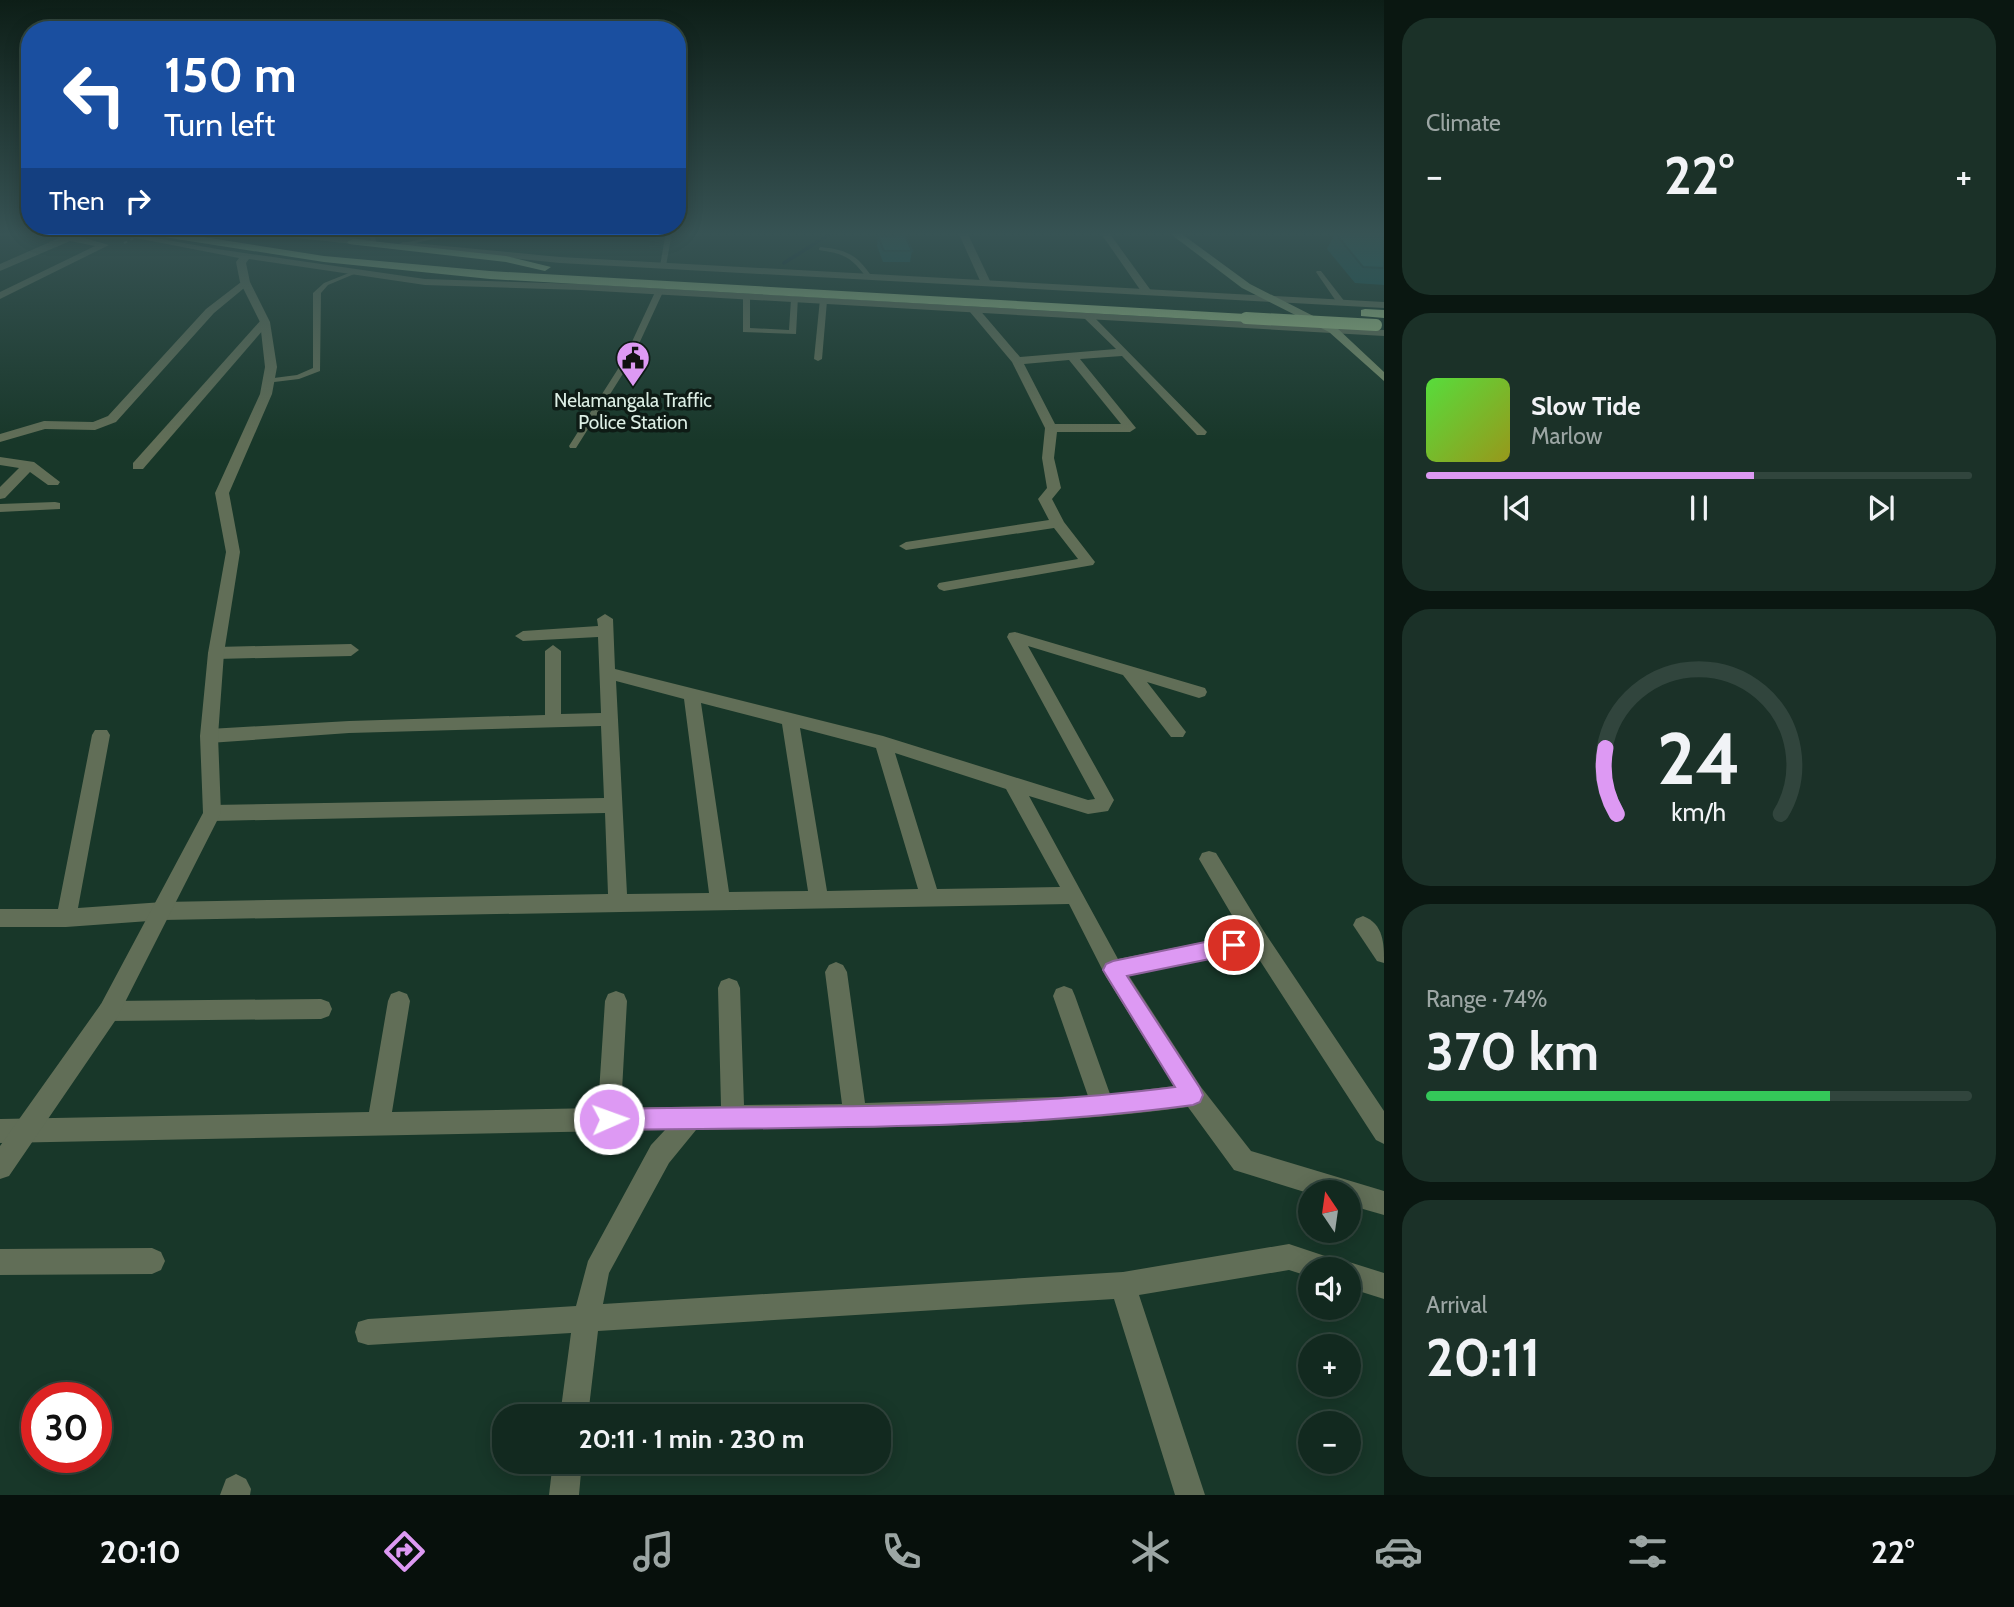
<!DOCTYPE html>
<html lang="en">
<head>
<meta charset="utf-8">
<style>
  body { margin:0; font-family:Cabin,sans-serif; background:#1b3128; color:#f1f3f6; height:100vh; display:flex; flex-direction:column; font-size:26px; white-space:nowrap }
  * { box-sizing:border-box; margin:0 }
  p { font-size:23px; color:#9ca6a4 }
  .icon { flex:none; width:38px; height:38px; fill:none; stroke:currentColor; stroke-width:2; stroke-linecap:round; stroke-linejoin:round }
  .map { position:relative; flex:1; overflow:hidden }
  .side { display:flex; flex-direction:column; gap:18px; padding:18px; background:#0a1711; width:630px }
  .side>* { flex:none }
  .banner { position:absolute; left:21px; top:21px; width:665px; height:214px; border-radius:28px; box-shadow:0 4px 18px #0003,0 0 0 2px #31453d; background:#1a4fa0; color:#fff; overflow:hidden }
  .needle { width:46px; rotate:347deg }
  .tools { position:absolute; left:1298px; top:1180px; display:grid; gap:14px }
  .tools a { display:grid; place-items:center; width:63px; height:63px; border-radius:50%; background:#12291f; box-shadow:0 4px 18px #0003,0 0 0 2px #31453d; font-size:35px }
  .speed { position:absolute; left:21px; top:1382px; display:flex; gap:14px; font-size:35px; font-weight:700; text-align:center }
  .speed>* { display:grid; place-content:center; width:91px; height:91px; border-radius:50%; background:#12291f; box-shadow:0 4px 18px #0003,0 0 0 2px #31453d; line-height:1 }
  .speed .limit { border:10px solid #d22; background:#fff; color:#111 }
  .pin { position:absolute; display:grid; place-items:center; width:60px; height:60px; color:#fff; margin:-30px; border:4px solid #fff; border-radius:50%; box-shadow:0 2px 7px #0007 }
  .me { position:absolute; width:77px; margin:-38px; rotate:88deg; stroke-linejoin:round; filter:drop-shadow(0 0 5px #0008) }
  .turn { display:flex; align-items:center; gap:24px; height:147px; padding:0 28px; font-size:32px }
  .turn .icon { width:91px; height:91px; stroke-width:2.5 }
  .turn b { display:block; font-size:49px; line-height:60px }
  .then { display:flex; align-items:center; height:66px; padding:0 28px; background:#0003; gap:14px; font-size:26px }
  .big { font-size:52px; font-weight:700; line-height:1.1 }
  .side .widget { flex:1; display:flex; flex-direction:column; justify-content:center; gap:10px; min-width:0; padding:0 24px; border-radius:28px; background:#1b3128 }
  .side .dial { align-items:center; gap:0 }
  .dial svg { height:182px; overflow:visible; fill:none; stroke:#31453d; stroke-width:7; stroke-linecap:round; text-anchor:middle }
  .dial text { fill:#f1f3f6; stroke:none }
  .song { display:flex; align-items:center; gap:21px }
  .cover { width:84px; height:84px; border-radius:10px; background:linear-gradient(135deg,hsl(110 70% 55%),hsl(60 70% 35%)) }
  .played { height:7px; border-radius:4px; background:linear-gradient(90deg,#dd99f3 60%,#31453d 60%) }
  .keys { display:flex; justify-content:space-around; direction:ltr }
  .heat { display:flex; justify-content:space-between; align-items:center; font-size:38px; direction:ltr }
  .charge { height:10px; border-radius:5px; background:linear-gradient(90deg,#34c759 74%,#31453d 0) }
  .trip { position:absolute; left:492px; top:1404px; width:399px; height:70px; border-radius:28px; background:#12291f; box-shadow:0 4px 18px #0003,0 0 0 2px #31453d; font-weight:700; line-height:70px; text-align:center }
  .dock { display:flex; height:112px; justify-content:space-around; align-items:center; background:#07100c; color:#9ca6a4 }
  .dock .icon { width:49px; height:49px }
  .dock .on { color:#dd99f3 }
  .dock b { font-size:32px; color:#f1f3f6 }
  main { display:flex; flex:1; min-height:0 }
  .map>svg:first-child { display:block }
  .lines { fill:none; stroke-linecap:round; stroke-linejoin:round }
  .stream { stroke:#0c252e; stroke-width:3.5 }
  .service { fill:#616e57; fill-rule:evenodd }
  .minor { fill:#616e57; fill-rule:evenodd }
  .tertiary { fill:#616e57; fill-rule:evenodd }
  .secondary { fill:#7c916c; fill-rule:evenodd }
  .motorway { fill:#a3c48b; fill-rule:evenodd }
  .path-bridge { stroke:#5d786b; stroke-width:2; stroke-dasharray:3.5 3.5; stroke-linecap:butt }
  .motorway-bridge { stroke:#a3c48b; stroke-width:12 }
  .wall { fill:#155453 }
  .building { fill:#186261; stroke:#114544; stroke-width:2 }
  .route { fill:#dd99f3; stroke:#90639e; stroke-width:2 }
  .labels { text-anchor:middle; stroke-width:7; stroke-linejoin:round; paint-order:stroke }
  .far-poi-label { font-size:19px; fill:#ddefe5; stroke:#0e1b15 }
</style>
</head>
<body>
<main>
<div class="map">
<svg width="1384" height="1495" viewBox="0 0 1384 1495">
  <rect width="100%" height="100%" fill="#183729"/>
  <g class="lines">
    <path class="stream" d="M784 263 833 232"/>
    <g class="service">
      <path d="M367 232H373L377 244H373Z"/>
      <path d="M455 232H466L397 247 394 245Z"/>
      <path d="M533 232H567L576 234 573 236 536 234Z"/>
      <path d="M666 232H672L666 266 663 268 660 266Z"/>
      <path d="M821 247C848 250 857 255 872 277L867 278C851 257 845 254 819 250V248Z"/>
      <path d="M354 271 359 272 328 285 321 293 320 371 299 379 266 383V379L297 375 313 368V293L324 283Z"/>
      <path d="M1317 271H1321L1345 302 1344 304H1338L1316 272Z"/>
      <path d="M656 290 663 292 631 361 576 448H570L569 446 623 361Z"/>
      <path d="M743 295 750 297V328L789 330 791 299 798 297 796 334 743 332Z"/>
      <path d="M820 299 827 301 822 359 818 361 814 359Z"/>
    </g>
    <g class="minor">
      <path d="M0 232H8L0 236Z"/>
      <path d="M38 232 70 234 109 245 0 299V292L95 246 70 241 0 271V264L59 238Z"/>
      <path d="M958 232H967L991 283 990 285 981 283Z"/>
      <path d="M1100 232H1111L1110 234 1152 292 1151 294H1143Z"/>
      <path d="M245 279 249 280V284L214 313 116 422 95 430 45 429 0 442V434L44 421 93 422 108 416 206 309Z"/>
      <path d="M970 308H978L1020 357 1116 349 1082 316 1091 314 1207 432 1205 435H1197L1122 356 1080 359 1136 428 1130 432H1057L1054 458 1061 488 1052 499 1064 522 1095 562 1093 565 944 591 939 589 937 586 939 583 1078 559 1054 528 906 550 899 546 906 542 1049 520 1038 499 1047 488 1042 458 1045 428 1012 362 970 312ZM1069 360 1121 424H1055L1024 364Z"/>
      <path d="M261 320 270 322 143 469H133V463Z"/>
      <path d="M0 457 34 462 60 482 58 485H48L30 472 5 498 0 499V487L19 468 0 465Z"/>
      <path d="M55 502 60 503V509L0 512V504Z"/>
      <path d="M605 614 613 619 615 669 883 736 1088 800 1095 799 1007 637 1009 633 1015 632 1205 688 1207 692 1205 696 1199 698 1147 682 1186 732 1183 737H1171L1123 675 1028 646 1114 800 1108 811 1088 814 1029 796 1118 959 1243 934 1199 859 1202 853 1209 851 1216 853 1265 933 1384 1111V1144L1376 1140 1253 950 1129 976 1201 1087 1251 1151 1384 1191V1215L1349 1205V1192L1311 1194 1234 1170 1188 1107C1025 1129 860 1127 696 1130L669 1163 609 1273 603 1304 1123 1272 1289 1244 1337 1260 1340 1266 1349 1262 1384 1273V1299L1349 1288V1269H1311V1277L1289 1270 1139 1295 1205 1495H1175L1114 1299 598 1331 588 1416H560L571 1333 368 1345 358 1342 355 1332 358 1322 368 1319 576 1306 588 1261 651 1145 665 1130 0 1143V1119L369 1112 388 1001 391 994 399 991 407 994 410 1001 392 1112 598 1108 605 1001 608 994 616 991 624 994 627 1001 621 1108 721 1106 718 988 721 981 729 978 737 981 740 988 744 1105 842 1104 825 972 829 965 836 962 843 965 847 972 865 1103 1088 1096 1053 996 1056 989 1064 986 1072 989 1075 996 1110 1094 1174 1086 1106 977 1069 904 163 920 66 927H0V909H58L92 735 95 730H107L110 735 78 908 163 902 608 894 605 813 212 821 205 818 203 813 205 808 212 805 604 798 601 726 349 733 209 743 203 741 200 736 203 731 209 729 349 721 545 715V651L553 645 561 651V714L601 713 598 637 523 641 515 636 523 631 598 626 597 619ZM616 681 684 699 709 893 627 894ZM701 703 782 724 808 891 729 892ZM800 728 876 748 918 889 827 891ZM895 753 1006 789 1060 887 937 889Z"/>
      <path d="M351 644 359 650 351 656 216 659 208 653 216 647Z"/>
      <path d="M1363 916C1384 924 1384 944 1384 963L1377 961 1353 925 1356 919Z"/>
      <path d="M321 999 329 1002 332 1009 329 1016 321 1019 109 1021 101 1018 98 1011 101 1004 109 1001Z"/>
      <path d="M152 1248 161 1252 165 1261 161 1270 152 1274 0 1275V1249Z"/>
      <path d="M553 1461H582L579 1495H549Z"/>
      <path d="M236 1474 246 1479 251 1489 250 1495H220L226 1479Z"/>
    </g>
    <g class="tertiary">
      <path d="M105 232H123L217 249 425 279 581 284 1384 330V336L581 290 425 285 249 259 246 263 250 282 270 322 277 367 272 394 229 493 240 552 224 653 218 736 221 813 117 1018 9 1176 0 1179V1146L101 1004 203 813 200 736 208 653 226 552 215 493 260 394 265 367 260 322 240 282 236 262 239 258Z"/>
      <path d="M264 232H292L372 240 377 243 372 246 268 235Z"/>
      <path d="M403 242 560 257 1384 302V308L560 263 400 247 398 245Z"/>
    </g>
    <path class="secondary" d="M1168 232H1179L1250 284 1337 328 1384 372V381L1329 332 1242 288Z"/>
    <g class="motorway">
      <path d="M145 232H171L324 256 490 271 1246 314 1252 318 1246 322 490 279 324 262 151 235Z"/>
      <path d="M353 239 506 256 551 267 545 271 506 262 349 244 347 242Z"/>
      <path d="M1365 309 1384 310V318L1361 316V310Z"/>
    </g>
    <path class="path-bridge" d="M124 243 146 232"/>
    <path class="motorway-bridge" d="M1246 318 1376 325"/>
  </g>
  <g class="wall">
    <path d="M1335 233 1384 235V285L1355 283 1327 249Z"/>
    <path d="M878 236 912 251 910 262H883L877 246Z"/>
  </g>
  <g class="building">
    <path d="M1335 233 1384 235V268L1363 267Z"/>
    <path d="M905 235 912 251H884L878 236Z"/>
  </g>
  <linearGradient id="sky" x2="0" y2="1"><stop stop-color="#0d1e17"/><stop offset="0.53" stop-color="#375354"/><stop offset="1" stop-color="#375354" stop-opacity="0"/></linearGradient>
  <rect width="1384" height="441" fill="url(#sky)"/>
  <path class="route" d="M1234 936 1241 939 1244 945 1241 951 1234 954 1127 976 1200 1088 1203 1095 1200 1102 1193 1105C1000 1131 803 1127 609 1130L601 1127 598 1119 601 1112 609 1109C797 1105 989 1111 1175 1087L1103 970 1106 964 1113 961Z"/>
  <defs>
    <g id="civic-pin" transform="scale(1.75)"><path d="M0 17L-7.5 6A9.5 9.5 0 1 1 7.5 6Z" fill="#dd99f3" stroke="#0e1b15"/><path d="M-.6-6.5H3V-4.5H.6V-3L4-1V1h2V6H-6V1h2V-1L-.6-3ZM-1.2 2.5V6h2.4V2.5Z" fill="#111"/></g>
  </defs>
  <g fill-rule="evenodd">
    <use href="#civic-pin" x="633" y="358"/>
  </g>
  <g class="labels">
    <g class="far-poi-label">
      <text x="633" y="407">Nelamangala Traffic<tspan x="633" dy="22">Police Station</tspan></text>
    </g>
  </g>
</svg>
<div class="tools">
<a><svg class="needle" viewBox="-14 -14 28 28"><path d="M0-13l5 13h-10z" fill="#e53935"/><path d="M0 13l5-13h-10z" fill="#9ca6a4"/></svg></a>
<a><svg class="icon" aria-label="sound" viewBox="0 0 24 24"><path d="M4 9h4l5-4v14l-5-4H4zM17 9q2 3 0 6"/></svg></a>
<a>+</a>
<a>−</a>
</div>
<div class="speed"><div class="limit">30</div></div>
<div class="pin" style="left:1234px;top:945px;background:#d93025"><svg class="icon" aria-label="arrive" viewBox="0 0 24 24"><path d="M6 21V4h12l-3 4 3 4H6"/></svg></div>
<svg class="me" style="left:609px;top:1119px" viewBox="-20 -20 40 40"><circle r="17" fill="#dd99f3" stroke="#fff" stroke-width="3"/><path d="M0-11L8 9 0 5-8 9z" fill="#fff"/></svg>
<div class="trip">20:11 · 1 min · 230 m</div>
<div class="banner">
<div class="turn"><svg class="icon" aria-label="left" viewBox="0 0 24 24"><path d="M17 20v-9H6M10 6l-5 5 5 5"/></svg><div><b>150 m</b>Turn left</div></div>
<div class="then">Then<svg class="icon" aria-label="right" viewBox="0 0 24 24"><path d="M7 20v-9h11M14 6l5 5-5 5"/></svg></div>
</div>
</div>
<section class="side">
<div class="widget"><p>Climate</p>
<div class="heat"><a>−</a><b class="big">22°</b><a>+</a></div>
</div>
<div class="widget">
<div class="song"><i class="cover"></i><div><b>Slow Tide</b><p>Marlow</p></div></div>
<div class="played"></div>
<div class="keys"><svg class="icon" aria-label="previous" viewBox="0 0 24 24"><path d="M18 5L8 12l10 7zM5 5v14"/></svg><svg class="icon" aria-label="pause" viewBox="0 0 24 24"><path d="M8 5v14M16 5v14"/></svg><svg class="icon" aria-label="next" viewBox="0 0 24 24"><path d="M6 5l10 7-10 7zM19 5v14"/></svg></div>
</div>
<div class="widget dial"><svg viewBox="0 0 100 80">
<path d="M14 69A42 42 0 1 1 86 69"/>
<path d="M14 69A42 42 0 0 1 9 40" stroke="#dd99f3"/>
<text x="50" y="56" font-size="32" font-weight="700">24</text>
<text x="50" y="72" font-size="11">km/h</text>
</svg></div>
<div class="widget"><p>Range · 74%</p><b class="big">370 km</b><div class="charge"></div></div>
<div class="widget"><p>Arrival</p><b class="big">20:11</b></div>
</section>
</main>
<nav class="dock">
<b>20:10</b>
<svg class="icon on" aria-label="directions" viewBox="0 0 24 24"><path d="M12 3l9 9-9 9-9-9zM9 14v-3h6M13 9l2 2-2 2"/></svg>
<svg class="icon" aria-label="music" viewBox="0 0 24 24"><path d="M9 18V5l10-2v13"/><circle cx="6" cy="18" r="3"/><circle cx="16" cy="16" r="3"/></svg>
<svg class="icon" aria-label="phone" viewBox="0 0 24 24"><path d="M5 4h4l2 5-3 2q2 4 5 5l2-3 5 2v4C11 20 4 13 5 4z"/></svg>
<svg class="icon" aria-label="climate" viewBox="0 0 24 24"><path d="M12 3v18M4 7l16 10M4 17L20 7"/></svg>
<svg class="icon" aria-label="car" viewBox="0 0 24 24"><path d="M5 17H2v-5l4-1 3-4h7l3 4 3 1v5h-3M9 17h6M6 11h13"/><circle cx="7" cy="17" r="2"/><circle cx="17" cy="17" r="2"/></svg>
<svg class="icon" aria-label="filters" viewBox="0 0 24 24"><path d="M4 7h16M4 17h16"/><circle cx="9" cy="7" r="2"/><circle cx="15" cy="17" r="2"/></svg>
<b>22°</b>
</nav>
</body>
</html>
